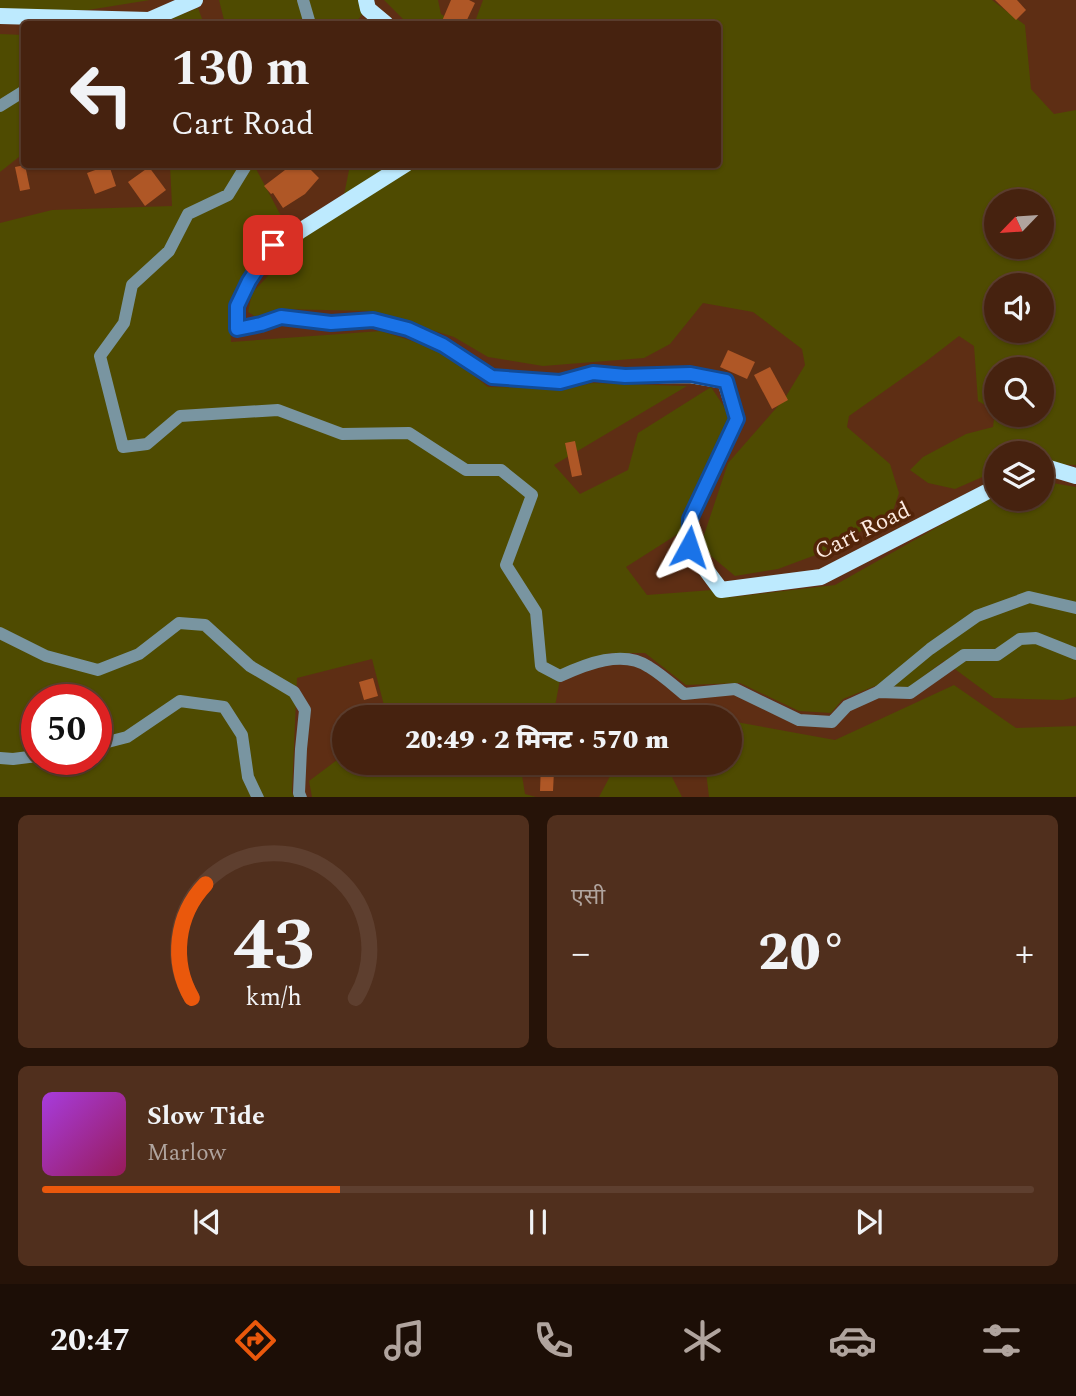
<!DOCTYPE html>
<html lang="hi">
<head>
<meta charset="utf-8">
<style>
  body { margin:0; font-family:Spectral,"Noto Sans Devanagari",serif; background:#502f1d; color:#f1f3f6; height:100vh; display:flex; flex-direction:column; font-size:26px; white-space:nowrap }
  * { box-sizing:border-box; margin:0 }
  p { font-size:23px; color:#b0a49e }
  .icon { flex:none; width:38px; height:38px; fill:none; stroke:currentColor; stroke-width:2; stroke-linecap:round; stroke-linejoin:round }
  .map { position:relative; height:797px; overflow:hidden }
  .details { display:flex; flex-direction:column; gap:18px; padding:18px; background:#261308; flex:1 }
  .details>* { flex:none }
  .hud { position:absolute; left:21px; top:21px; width:700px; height:147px; border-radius:7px; box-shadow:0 2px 5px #0004,0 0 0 2px #5e3f2f; background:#46220f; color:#f1f3f6; overflow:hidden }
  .needle { width:46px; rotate:245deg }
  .buttons { position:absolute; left:984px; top:189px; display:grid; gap:14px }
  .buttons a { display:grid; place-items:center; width:70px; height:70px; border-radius:50%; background:#46220f; box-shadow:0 2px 5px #0004,0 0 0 2px #5e3f2f; font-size:35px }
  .speed { position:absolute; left:21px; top:684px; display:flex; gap:14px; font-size:35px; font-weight:700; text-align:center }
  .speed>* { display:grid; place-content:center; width:91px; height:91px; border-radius:50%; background:#46220f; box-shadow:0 2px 5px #0004,0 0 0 2px #5e3f2f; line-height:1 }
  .speed .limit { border:10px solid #d22; background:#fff; color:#111 }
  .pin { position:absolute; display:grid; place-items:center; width:60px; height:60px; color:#fff; margin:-30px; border-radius:14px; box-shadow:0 4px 10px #0006 }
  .me { position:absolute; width:77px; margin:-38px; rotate:5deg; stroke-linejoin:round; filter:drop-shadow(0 0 5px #0008) }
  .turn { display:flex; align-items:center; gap:24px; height:147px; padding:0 35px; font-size:32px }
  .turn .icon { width:91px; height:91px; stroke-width:2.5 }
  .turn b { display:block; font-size:49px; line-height:60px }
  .big { font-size:52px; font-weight:800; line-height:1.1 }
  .details .tile { flex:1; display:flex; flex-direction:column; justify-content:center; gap:10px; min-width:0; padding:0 24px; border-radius:10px; background:#502f1d }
  .details .dial { align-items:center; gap:0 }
  .dial svg { height:182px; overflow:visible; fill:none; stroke:#5e3f2f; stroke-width:7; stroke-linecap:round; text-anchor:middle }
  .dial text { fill:#f1f3f6; stroke:none }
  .song { display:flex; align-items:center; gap:21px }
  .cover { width:84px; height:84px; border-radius:10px; background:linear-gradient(135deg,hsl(280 70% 55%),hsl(330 70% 35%)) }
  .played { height:7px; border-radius:4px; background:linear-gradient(90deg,#ea580c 30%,#5e3f2f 30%) }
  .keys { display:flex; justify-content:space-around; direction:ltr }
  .heat { display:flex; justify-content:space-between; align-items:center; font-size:38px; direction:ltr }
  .details .tiles { flex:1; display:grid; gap:18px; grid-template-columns:1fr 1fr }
  .tile:last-child { grid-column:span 2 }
  .trip { position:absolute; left:332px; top:705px; width:410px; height:70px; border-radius:35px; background:#46220f; box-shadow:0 2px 5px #0004,0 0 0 2px #5e3f2f; font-weight:800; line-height:70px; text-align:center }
  .dock { display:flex; height:112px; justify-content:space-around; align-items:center; background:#1c0e06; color:#b0a49e }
  .dock .icon { width:49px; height:49px }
  .dock .current { color:#ea580c }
  .dock b { font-size:32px; color:#f1f3f6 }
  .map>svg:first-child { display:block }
  .green { fill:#4f4b01; fill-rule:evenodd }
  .building { fill:#af5726 }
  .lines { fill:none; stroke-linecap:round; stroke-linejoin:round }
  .minor { stroke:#7995a1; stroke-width:12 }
  .major { stroke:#bdeafe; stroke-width:16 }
  .route-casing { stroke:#114b97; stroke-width:18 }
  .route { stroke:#1a73e8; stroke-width:12 }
  .labels { text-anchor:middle; stroke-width:7; stroke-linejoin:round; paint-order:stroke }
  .street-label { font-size:23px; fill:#fdeae1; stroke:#532408 }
</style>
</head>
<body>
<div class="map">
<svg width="1076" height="798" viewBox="0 0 1076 798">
  <rect width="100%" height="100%" fill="#5e2e14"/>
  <g class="green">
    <path d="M0 0H150L88 10 0 11Z"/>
    <path d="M219 0H360L363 13 355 24H225Z"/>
    <path d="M384 0H438L441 14 456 24H408Z"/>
    <path d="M483 0H992L1025 25 1031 89 1054 114 1076 110V465L1041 464V453H996V471L955 489 928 483 910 470 923 457 966 434 993 427 995 411 978 401 974 346 959 336 924 363 849 416 847 427 890 464 899 493 892 514 821 553 778 569 735 576 711 556 702 541 728 463 785 398 805 365 802 349 753 312 703 303 670 344 644 358 543 366 488 357 454 337 369 311 281 309 256 317 248 312 252 293 344 195 350 165 718 164V24H467L476 19ZM996 201H1041V247H996ZM996 285H1041V331H996ZM996 369H1041V415H996Z"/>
    <path d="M198 8 204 24H158Z"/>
    <path d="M0 34 24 35V153L0 172Z"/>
    <path d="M170 165H254L287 227 264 238 230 302 231 342 381 331 443 351 488 387 570 388 592 383 687 386 554 465 580 494 628 470 638 433 711 387 731 417 681 532 626 567 647 595 712 590 732 597 835 585 996 494V499H1041V481L1076 487V697L1063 700 994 698 944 661 909 687 875 686 843 699 831 713 799 711 740 683 686 685 645 653H610L562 669 553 717H387L372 659 297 678 292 792 294 797H0V223L52 210 172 206ZM37 700H96V760H37Z"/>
    <path d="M954 685 1016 728 1076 726V796L1071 798 709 797 705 763H730V727L736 722 835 740Z"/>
    <path d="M345 754V763H520L525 794 536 797H312L309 781Z"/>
    <path d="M617 763H665L682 797H599Z"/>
  </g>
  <g class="building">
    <path d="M451 0H469L475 3 465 24H450L442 21Z"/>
    <path d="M995 0H1017L1026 10 1016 20Z"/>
    <path d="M281 164H305L319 178 305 194 283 208 273 193 271 194 264 186 285 170Z"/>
    <path d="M25 165 30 189 20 191 15 167Z"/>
    <path d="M109 165 116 186 95 194 87 173Z"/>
    <path d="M149 167 166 190 145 206 128 182Z"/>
    <path d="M728 350 755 362 747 379 720 367Z"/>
    <path d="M770 367 788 400 772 409 754 375Z"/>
    <path d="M575 441 582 475 572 477 565 443Z"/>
    <path d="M373 678 378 696 364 700 359 682Z"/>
    <path d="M541 763H549V771H554L553 791H540Z"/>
  </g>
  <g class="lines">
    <g class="minor">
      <path d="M303 0 310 24"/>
      <path d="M0 106 24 91"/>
      <path d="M247 164 228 195 188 214 169 251 132 285 124 323 100 356 123 447 147 444 180 416 278 410 342 434 409 433 466 470H501L532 495 506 565 536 612 541 666 560 676C586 664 623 649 649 667 662 675 673 685 684 694L735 689 799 720 832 722 847 706 878 692 910 693 964 655H997L1020 639 1036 638 1076 654"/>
      <path d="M0 633 46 656 98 670 139 654 179 623 205 625 250 666 294 692 305 710 301 749 299 793 301 798"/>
      <path d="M878 692 930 649 977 616 1029 597 1076 608"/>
      <path d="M96 745 127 737 180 701 224 707 242 735 248 777 258 798"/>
      <path d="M0 758 13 759 37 756"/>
    </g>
    <g class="major">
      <path d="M366 0 368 9 386 24"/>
      <path d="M0 16 149 20 195 0"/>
      <path d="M406 164 300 231 278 244 273 245 249 281 237 306 238 329 261 324 281 317 331 323 373 320 408 329 443 345 492 377 560 382 593 373 625 376 690 375 725 381 737 419 690 519 689 547 721 590 821 577 996 487"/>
      <path d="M1041 468H1049L1076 476"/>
    </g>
  </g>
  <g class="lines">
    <g class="route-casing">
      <path id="route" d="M273 245 249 281 237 306V329L261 324 281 317 331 323 373 320 408 329 443 345 492 377 560 382 593 373 625 376 690 374 726 381 737 419 690 519 689 547"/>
    </g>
    <use href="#route" class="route"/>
  </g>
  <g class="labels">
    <g class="street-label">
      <text transform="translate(862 530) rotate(-26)" y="8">Cart Road</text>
    </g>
  </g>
</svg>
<div class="buttons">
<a><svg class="needle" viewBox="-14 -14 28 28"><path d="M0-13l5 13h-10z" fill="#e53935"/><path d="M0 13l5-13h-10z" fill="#b0a49e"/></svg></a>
<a><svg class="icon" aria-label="sound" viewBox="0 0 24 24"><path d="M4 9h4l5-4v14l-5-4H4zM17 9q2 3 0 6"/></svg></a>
<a><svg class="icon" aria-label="search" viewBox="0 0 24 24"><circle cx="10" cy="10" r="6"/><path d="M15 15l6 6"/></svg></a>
<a><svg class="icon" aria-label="layers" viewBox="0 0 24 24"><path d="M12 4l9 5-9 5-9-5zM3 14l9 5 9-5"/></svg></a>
</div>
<div class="speed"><div class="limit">50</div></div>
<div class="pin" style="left:273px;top:245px;background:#d93025"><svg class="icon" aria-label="arrive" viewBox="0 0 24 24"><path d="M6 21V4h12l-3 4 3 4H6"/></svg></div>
<svg class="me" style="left:689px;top:547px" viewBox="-20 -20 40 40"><path d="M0-17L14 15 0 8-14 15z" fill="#1a73e8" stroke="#fff" stroke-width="4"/></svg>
<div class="trip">20:49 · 2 मिनट · 570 m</div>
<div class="hud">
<div class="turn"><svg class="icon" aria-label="left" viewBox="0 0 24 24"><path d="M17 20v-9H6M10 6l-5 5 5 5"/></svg><div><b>130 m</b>Cart Road</div></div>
</div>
</div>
<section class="details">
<div class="tiles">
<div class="tile dial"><svg viewBox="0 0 100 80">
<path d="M14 69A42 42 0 1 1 86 69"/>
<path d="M14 69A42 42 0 0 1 20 19" stroke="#ea580c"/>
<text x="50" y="56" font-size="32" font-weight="700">43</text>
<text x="50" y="72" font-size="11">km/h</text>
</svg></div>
<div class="tile"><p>एसी</p>
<div class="heat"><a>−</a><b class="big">20°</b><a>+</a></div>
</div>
<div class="tile">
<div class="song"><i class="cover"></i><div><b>Slow Tide</b><p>Marlow</p></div></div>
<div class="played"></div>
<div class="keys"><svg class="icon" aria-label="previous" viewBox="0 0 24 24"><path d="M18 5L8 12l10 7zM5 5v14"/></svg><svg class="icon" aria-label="pause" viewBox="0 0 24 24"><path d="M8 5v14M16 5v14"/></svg><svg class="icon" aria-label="next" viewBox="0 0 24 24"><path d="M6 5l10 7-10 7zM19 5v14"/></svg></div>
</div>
</div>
</section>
<nav class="dock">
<b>20:47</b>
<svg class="icon current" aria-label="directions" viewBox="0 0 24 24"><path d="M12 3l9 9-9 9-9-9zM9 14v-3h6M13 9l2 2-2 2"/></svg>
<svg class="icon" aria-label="music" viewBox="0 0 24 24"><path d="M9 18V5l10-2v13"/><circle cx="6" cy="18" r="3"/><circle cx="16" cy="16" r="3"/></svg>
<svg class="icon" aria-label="phone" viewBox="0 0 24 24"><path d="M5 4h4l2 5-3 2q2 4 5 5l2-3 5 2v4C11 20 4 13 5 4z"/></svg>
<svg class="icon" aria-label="climate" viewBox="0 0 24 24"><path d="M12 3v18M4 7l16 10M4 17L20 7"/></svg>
<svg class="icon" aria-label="car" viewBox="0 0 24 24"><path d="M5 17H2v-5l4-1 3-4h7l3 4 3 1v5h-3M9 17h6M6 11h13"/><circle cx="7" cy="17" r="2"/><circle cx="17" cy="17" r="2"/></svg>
<svg class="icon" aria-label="filters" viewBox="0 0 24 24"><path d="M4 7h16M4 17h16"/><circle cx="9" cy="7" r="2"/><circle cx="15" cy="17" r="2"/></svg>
</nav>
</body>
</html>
